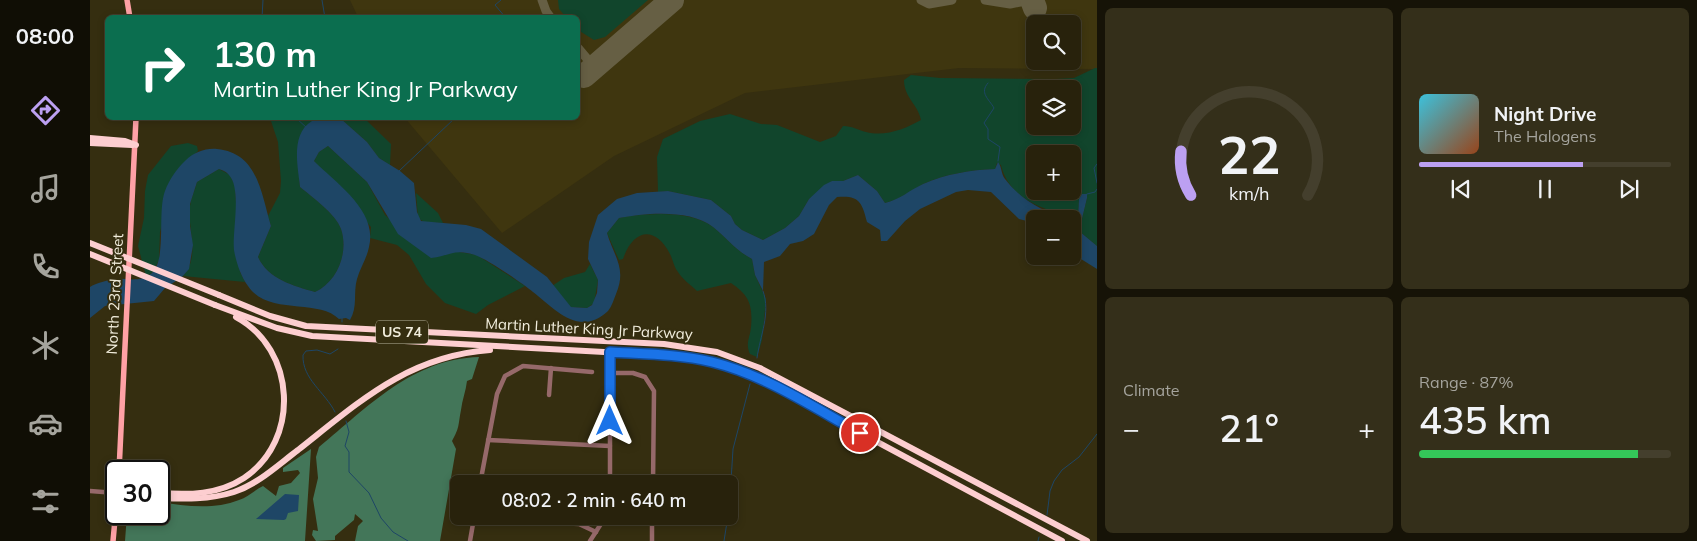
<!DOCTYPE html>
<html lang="en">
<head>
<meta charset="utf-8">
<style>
  body { margin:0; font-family:Mulish,sans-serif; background:#342f1a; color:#f1f3f6; height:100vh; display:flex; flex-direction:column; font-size:19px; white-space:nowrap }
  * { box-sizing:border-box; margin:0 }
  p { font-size:16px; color:#a5a49d }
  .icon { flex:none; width:28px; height:28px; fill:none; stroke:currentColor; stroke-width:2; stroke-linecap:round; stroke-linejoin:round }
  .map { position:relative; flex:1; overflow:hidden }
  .drawer { display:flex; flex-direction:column; gap:8px; padding:8px; background:#161307; width:600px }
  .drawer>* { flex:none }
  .top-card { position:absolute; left:15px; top:15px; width:475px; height:105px; border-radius:8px; box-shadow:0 2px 8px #0003,0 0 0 1px #443f2d; background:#0b6e4f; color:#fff; overflow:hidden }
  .fabs { position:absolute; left:936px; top:15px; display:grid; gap:10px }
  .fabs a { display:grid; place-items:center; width:55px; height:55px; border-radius:8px; background:#28220c; box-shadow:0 2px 8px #0003,0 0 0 1px #443f2d; font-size:25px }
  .speed { position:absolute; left:15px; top:460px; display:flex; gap:10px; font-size:25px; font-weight:700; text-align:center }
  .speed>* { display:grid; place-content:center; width:65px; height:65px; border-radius:50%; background:#28220c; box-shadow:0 2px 8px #0003,0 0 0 1px #443f2d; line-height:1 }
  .speed .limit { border:2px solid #111; border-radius:8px; background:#fff; color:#111 }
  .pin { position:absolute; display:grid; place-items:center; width:42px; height:42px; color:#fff; margin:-21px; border:2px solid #fff; border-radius:50%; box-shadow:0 1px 5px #0007 }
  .me { position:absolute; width:55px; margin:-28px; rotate:0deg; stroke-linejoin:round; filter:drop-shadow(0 0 4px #0008) }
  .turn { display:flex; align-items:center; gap:18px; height:105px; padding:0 25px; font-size:22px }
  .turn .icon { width:65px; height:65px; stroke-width:2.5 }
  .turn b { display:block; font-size:35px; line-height:42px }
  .big { font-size:38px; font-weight:600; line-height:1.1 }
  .drawer .tile { flex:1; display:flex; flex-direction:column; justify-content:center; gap:8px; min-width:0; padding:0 18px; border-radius:8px; background:#342f1a }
  .drawer .dial { align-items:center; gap:0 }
  .dial svg { height:130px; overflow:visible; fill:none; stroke:#443f2d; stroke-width:7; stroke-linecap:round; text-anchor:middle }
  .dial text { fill:#f1f3f6; stroke:none }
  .song { display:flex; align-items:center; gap:15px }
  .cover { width:60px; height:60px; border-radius:8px; background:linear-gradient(135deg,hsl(190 70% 55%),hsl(20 70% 35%)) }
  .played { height:5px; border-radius:2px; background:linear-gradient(90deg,#bca0f2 65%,#443f2d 65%) }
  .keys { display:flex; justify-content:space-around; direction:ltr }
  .heat { display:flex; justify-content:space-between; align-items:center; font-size:28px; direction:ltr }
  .charge { height:8px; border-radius:4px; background:linear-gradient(90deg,#34c759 87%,#443f2d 0) }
  .drawer .tiles { flex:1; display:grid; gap:8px; grid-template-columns:repeat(2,1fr) }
  .trip { position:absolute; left:360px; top:475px; width:288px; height:50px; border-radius:8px; background:#28220c; box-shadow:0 2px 8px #0003,0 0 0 1px #443f2d; font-weight:600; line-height:50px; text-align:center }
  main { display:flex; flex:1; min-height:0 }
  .menu { display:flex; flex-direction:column; width:90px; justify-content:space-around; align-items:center; background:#100e05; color:#a5a49d }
  .menu .icon { width:35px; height:35px }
  .menu .on { color:#bca0f2 }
  .menu b { font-size:22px; color:#f1f3f6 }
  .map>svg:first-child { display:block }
  .built { fill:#3f360f; fill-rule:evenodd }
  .green { fill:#11452c; fill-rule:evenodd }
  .forest { fill:#437659 }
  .water { fill:#1e4666 }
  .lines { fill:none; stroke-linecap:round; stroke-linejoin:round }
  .stream { stroke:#1e4666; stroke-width:1 }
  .taxiway { stroke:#665f44; stroke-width:9 }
  .runway { stroke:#665f44; stroke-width:24 }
  .minor { stroke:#96696a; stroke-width:4.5 }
  .major { stroke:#ffa1a6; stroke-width:5.5 }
  .highway { stroke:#fdced0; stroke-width:6 }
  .highway-bridge { stroke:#fdced0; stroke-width:6 }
  .route-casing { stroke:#114b97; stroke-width:12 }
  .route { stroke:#1a73e8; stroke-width:9 }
  .labels { text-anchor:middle; stroke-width:4; stroke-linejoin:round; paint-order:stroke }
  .shield { fill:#352e10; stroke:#b9b49f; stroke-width:1 }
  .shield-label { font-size:14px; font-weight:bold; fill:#f1eddc }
  .street-label { font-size:15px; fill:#f1eddc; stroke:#352e10 }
</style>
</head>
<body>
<main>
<nav class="menu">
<b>08:00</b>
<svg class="icon on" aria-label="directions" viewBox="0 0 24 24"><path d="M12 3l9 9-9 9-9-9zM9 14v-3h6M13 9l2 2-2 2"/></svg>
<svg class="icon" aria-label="music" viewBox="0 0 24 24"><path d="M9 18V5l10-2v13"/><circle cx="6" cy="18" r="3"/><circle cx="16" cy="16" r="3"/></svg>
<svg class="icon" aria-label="phone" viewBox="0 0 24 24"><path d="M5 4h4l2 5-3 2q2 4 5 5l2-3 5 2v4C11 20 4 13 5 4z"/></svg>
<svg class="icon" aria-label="climate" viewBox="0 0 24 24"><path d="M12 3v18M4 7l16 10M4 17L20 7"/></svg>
<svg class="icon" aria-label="car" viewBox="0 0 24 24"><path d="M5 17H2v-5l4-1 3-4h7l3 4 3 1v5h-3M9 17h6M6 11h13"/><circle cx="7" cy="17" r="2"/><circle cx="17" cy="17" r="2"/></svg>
<svg class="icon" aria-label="filters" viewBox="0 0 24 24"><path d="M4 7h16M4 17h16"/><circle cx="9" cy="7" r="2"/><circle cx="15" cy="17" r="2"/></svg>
</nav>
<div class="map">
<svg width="1007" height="541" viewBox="0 0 1007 541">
  <rect width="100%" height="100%" fill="#352e10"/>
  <path class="built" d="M260 0H1007V69L869 68 655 93 524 156 412 233 315 118H488V18L268 17ZM945 24H982V61H945Z"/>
  <g class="green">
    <path d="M468 0H558L515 37 504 40 488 30V18L476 17 469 9Z"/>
    <path d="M1005 68H1007V246L989 231 997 198 989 199 988 217 986 220C956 208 920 202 911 165L907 163 905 169C880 170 856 174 833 184 820 191 809 200 795 203L787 191 768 175 753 181H742L719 199 709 216 695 228 673 240 652 230 645 224 641 216 621 200 578 191 568 192 567 157 573 139 610 121 640 114 671 124 687 125 730 142 746 136 753 126C762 126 768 130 776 132 795 137 815 129 831 120 828 104 814 98 814 80L821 75 850 78 966 79 984 78ZM945 89H982V126H945ZM945 154H982V191H945Z"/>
    <path d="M180 118H241L230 119 209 176 210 187C222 197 246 214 251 229 259 253 247 282 225 292 204 286 178 279 168 257L181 226 178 216 190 193 191 181 188 142Z"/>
    <path d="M250 118H274L301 144 300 165 289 158 277 142Z"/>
    <path d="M98 143 107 146 108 151 87 170 70 232 69 260 62 273 56 276 48 246 54 218 55 191 58 175 81 146Z"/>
    <path d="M238 146 277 182 295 215 341 257 363 251 387 255 435 286 398 305 386 314 355 303 336 284 319 255 307 245 280 238 281 227 224 161 229 152Z"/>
    <path d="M129 169 140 175 145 186 150 272 155 282 93 276C111 256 97 229 100 206 101 198 105 190 107 182Z"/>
    <path d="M326 193 348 213 353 223 334 222 328 218Z"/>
    <path d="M540 216C565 213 602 211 623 227 637 238 645 250 662 259L665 275 676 299 672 340 667 357 660 354C655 343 660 338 661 327 663 305 659 295 641 283L607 291C601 285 592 279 588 272 584 267 583 260 580 254 565 225 543 229 533 259L529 260 517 233 529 218Z"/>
    <path d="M500 264 508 280 504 303 497 308 480 307 462 286 474 278 495 272Z"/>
  </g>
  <g class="forest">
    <path d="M389 357 382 379 377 381C376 391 372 400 371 410 368 425 370 427 362 441L366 449 350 541H265L268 526 273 521 265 514 264 520 245 536V540L226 541 222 535 223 530 228 531 223 499 228 478 226 457 229 447C278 407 322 359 389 357Z"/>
    <path d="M221 449 215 541H35L37 514H69V502C95 506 124 510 149 500 158 497 165 490 173 486L186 496 189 486 201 483 210 473 208 470 193 472V468Z"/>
  </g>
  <g class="water">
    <path d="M241 118H250L277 142 289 158 310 171 324 183 327 212 331 221 376 225 391 229 457 277 481 307 497 308 502 305 507 293 508 280 498 259 499 242 508 215 527 199 547 193 578 191 621 200 641 216 645 224 652 230 673 240 695 228 709 216 719 199 734 185 742 181H753L768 175 787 191 795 203C809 200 820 190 833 184 856 174 880 170 905 169L908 162C912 167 911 174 915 179 932 201 954 212 980 219H945V223L929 219 901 192 878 190 866 192 830 209 815 221 797 241H791L790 230 777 222C772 202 769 195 747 197L739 205 724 234 713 241 700 244 690 256 674 262 673 291 665 275 662 259C645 250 637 238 623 227 600 209 556 213 529 218L517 233C524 257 537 268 526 294 524 299 522 306 518 311 489 338 465 309 443 292 432 283 397 259 385 255 364 248 360 256 341 258L308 234 277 182 238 146 229 152 224 161C247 184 288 211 279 247 277 258 270 268 267 279 263 293 268 307 260 320L256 318 249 319C229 298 178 316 158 286 151 277 146 262 144 250 142 232 152 189 139 175 137 172 132 170 129 169L107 182 100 204V226L103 245 99 269 92 277 75 288 64 301 15 306 0 318V287C6 283 18 280 25 279 38 278 50 283 62 273 77 259 67 212 75 191 79 180 87 168 96 160 105 152 115 148 127 149 168 153 171 193 181 226L168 257C178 279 204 286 225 292 247 282 259 253 251 229 246 214 222 197 210 187 208 167 200 134 222 121 228 118 235 120 241 118Z"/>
    <path d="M992 194H997V198L989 231 1007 246V269L983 254V219L988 218 989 199Z"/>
    <path d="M195 494 209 495 208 511 198 513 196 519 194 520 166 519Z"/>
  </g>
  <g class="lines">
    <g class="stream">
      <path d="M232 0 235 18"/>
      <path d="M411 0 405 5 416 18"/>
      <path d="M172 18 173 0"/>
      <path d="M898 83C889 93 899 99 904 108L894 123 898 129V139L910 147 908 161"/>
      <path d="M206 118 217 128"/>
      <path d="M1007 164 1004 168 1007 183"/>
      <path d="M309 171 365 118"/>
      <path d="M997 194 1005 192 1007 189"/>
      <path d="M252 322V317"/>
      <path d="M667 358C670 336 681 313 673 291"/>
      <path d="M245 412C235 392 212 379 213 355L216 351 227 350 240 354 248 349"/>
      <path d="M256 421 259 432 255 446 259 452V472L279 493 291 518 303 532 318 541"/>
      <path d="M639 513 643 449 660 384"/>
      <path d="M957 515 960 491 964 481 972 470 989 457 1007 434"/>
      <path d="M634 541 638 516"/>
      <path d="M948 541 949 537"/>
    </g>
    <g class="taxiway">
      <path d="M452 0 456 11 461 18"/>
      <path d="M831 0 839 4 862 0"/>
      <path d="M895 0 920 4 940 0"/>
      <path d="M488 48 504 67"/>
    </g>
    <g class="runway">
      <path d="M942 0 945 8"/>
      <path d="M494 76 582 0"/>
    </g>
    <g class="minor">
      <path d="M520 352V484"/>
      <path d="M520 373H543L555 377 564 391 563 484"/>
      <path d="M459 395 461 368"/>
      <path d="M398 440 520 446"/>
      <path d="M390 484 407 394 415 376 433 366 502 372"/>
      <path d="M0 491 26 493"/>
      <path d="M384 519 489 524 506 532"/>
      <path d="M380 541 384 518"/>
      <path d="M500 541 516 516"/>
      <path d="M562 541V516"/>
    </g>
    <g class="major">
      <path d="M37 0 40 18"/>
      <path d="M29 471 46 118"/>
      <path d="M23 541 26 509"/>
    </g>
    <g class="highway">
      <path d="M0 138 35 141 46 145"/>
      <path d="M0 143 42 145"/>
      <path d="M129 295 180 316 216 326 574 344 627 352 670 368 997 541"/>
      <path d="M125 305 187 328 222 336 569 355C609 358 644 367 681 385L972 541"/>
      <path d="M69 493C99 495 128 495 154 478 211 440 206 349 146 317"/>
      <path d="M69 498C94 499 119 500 144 492 168 484 188 465 208 450 269 402 318 356 400 350"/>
    </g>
    <g class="highway-bridge">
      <path d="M0 243 129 295"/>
      <path d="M0 254 125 305"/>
    </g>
  </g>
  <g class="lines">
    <g class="route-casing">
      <path id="route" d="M520 421V352C554 354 589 354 622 362 675 375 723 407 770 433"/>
    </g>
    <use href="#route" class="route"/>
  </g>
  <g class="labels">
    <rect class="shield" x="286" y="320.5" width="52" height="23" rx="4"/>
    <g class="shield-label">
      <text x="312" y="337">US 74</text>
    </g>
    <g class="street-label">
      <text transform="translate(25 294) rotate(-87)" y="5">North 23rd Street</text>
      <text transform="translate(499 329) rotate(3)" y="5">Martin Luther King Jr Parkway</text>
    </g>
  </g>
</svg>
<div class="fabs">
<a><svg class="icon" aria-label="search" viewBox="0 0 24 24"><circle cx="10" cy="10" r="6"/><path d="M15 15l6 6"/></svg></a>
<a><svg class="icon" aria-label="layers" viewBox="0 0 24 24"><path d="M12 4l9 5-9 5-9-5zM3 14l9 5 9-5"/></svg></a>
<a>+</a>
<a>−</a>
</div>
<div class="speed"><div class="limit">30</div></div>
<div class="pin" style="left:770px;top:433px;background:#d93025"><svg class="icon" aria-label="arrive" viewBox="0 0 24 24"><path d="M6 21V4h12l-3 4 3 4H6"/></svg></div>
<svg class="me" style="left:520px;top:421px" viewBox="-20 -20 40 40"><path d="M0-17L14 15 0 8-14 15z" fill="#1a73e8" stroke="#fff" stroke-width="4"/></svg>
<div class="trip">08:02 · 2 min · 640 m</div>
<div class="top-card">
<div class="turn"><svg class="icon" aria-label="right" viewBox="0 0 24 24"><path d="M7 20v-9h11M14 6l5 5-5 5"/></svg><div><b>130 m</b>Martin Luther King Jr Parkway</div></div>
</div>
</div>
<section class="drawer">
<div class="tiles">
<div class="tile dial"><svg viewBox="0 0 100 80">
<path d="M14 69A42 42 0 1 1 86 69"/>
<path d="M14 69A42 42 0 0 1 8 42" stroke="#bca0f2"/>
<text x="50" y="56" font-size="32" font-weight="700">22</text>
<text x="50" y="72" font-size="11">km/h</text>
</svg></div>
<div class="tile">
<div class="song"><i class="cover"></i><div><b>Night Drive</b><p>The Halogens</p></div></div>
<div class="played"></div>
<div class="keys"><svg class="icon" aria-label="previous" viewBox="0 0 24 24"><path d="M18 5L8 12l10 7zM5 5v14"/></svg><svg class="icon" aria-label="pause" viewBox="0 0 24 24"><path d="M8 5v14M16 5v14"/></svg><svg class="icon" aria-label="next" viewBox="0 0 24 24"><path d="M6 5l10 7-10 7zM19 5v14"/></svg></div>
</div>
<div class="tile"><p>Climate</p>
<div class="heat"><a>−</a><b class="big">21°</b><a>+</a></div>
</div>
<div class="tile"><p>Range · 87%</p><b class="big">435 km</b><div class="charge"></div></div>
</div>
</section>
</main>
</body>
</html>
